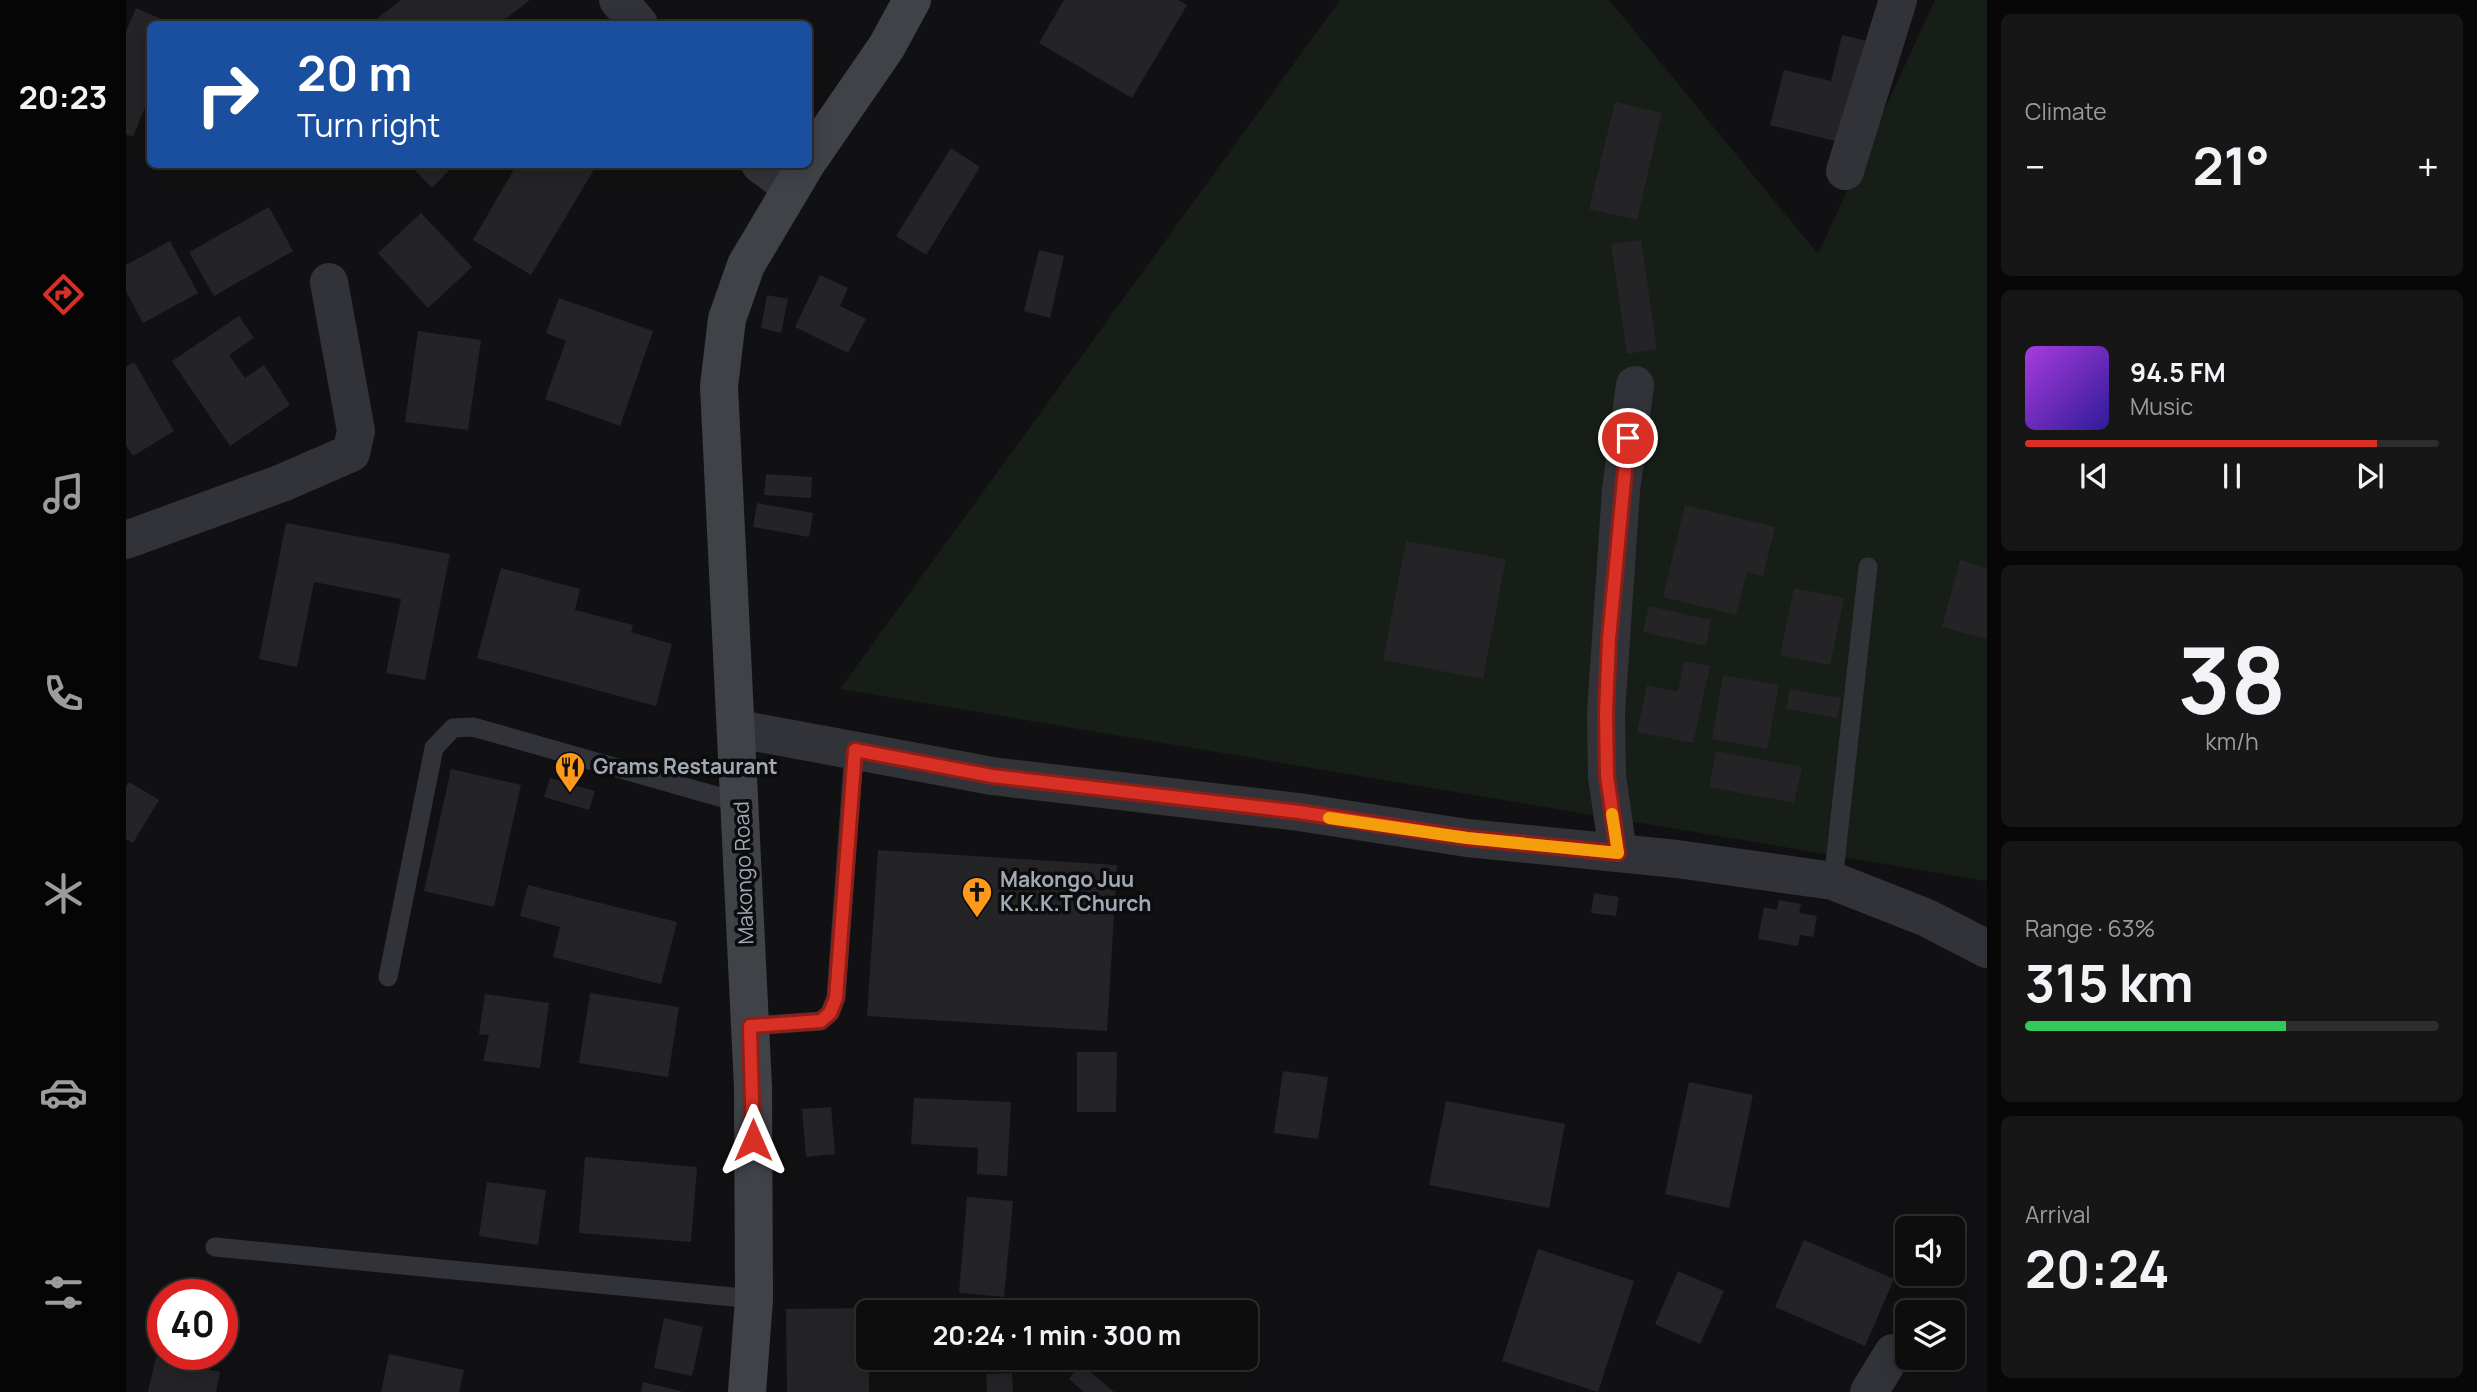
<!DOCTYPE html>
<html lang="en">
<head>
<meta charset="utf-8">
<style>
  body { margin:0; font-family:Manrope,sans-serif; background:#161617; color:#f1f3f6; height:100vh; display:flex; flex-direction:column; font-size:26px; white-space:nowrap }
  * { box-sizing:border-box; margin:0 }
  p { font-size:23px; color:#9a9c9e }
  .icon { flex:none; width:38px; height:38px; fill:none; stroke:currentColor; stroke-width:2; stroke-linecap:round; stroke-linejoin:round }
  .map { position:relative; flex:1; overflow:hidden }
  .side { display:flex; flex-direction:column; gap:14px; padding:14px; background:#070708; width:490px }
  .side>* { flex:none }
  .top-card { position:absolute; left:21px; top:21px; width:665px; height:147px; border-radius:10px; box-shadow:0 4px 18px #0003,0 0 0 2px #2d2d2e; background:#1a4fa0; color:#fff; overflow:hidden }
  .buttons { position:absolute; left:1769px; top:1216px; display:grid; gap:14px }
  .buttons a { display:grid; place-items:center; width:70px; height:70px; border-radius:10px; background:#0d0d0e; box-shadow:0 4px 18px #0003,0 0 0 2px #2d2d2e; font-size:35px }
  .speed { position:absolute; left:21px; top:1279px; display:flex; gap:14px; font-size:35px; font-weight:700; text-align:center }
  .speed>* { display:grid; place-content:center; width:91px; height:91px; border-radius:50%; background:#0d0d0e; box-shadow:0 4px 18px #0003,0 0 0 2px #2d2d2e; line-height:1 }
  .speed .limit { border:10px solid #d22; background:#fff; color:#111 }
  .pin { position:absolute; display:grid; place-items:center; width:60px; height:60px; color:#fff; margin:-30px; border:4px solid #fff; border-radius:50%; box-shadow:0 2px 7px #0007 }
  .me { position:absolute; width:77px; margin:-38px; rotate:0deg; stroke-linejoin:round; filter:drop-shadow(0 0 5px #0008) }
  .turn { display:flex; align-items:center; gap:24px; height:147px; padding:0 35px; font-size:32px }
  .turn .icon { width:91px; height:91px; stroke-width:2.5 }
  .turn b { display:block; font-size:49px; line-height:60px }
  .big { font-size:52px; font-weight:700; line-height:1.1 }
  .side .card { flex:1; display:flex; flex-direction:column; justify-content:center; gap:10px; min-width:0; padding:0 24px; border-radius:10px; background:#161617 }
  .side .dial { align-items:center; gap:0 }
  .dial b { font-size:91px; line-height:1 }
  .song { display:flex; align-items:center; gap:21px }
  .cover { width:84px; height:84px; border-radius:10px; background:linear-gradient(135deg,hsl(280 70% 55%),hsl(250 70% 35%)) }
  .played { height:7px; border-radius:4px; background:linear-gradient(90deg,#d93025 85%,#2d2d2e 85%) }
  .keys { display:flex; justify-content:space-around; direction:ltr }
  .heat { display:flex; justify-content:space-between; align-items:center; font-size:38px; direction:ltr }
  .charge { height:10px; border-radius:5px; background:linear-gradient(90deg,#34c759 63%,#2d2d2e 0) }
  .trip { position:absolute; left:730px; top:1300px; width:402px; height:70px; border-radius:10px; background:#0d0d0e; box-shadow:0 4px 18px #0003,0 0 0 2px #2d2d2e; font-weight:700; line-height:70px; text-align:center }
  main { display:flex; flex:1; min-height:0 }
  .tabs { display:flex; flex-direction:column; width:126px; justify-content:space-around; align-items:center; background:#050506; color:#9a9c9e }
  .tabs .icon { width:49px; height:49px }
  .tabs .current { color:#d93025 }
  .tabs b { font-size:32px; color:#f1f3f6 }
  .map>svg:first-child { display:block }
  .green { fill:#171e17 }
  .building { fill:#242427 }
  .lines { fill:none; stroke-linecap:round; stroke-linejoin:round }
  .lane { stroke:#323338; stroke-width:19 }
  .street { stroke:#323338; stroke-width:38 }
  .secondary { stroke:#3f4348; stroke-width:38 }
  .route-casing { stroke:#8d1f18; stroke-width:18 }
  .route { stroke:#d93025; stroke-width:12 }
  .slow { stroke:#f59e0b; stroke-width:12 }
  .labels { text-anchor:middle; stroke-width:7; stroke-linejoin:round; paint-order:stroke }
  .poi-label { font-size:21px; font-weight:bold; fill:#a1a9b5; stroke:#0c0c0e; text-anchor:start }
  .street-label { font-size:21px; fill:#a1a9b5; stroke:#0c0c0e }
</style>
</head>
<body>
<main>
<nav class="tabs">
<b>20:23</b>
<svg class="icon current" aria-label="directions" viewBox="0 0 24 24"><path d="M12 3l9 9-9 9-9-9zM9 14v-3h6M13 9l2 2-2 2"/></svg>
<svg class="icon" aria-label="music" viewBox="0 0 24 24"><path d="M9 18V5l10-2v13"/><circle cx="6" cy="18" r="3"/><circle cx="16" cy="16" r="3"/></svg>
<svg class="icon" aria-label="phone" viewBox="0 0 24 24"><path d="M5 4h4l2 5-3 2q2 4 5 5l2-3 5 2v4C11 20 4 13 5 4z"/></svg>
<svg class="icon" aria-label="climate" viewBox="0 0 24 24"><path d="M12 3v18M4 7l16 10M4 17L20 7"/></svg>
<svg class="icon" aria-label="car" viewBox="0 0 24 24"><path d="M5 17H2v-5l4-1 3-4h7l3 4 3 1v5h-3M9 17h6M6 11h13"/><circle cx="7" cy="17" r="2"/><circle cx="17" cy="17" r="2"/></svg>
<svg class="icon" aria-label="filters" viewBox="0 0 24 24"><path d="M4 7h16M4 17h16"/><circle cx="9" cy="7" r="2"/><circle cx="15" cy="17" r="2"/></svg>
</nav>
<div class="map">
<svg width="1861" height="1392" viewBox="0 0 1861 1392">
  <rect width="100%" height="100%" fill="#111113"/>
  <path class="green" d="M1214 0H1483L1692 254 1809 0H1861V881L714 689Z"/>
  <g class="building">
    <path d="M275 0H404L373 24H244Z"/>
    <path d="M938 0H1052L1061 5 1006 98 913 43Z"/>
    <path d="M10 8 47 24H24V95L7 137 0 134V32Z"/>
    <path d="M1716 35 1749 43 1725 145 1644 125 1658 70 1705 81Z"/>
    <path d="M1489 102 1536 113 1511 220 1463 209Z"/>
    <path d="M825 148 854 167 800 255 770 236Z"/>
    <path d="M283 164H329L306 188Z"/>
    <path d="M391 164 470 166 405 275 347 240Z"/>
    <path d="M143 207 167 251 88 296 63 252Z"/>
    <path d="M295 213 346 267 302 308 252 253Z"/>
    <path d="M1515 240 1531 349 1501 354 1485 244Z"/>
    <path d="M44 241 72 293 17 323 0 291V265Z"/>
    <path d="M913 250 938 256 924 318 898 311Z"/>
    <path d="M694 275 722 288 714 306 740 319 722 353 669 327Z"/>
    <path d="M641 295 662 299 655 333 635 328Z"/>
    <path d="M433 298 527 331 494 426 419 399 440 341 420 333Z"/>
    <path d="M113 316 128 338 103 355 119 378 138 365 164 405 104 446 46 361Z"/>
    <path d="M292 331 355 340 342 430 279 422Z"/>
    <path d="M8 362 48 431 7 456 0 445V367Z"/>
    <path d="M640 474 686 477 685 498 638 495Z"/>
    <path d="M631 503 687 513 683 537 627 527Z"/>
    <path d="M1559 505 1649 527 1637 576 1621 572 1610 615 1537 597Z"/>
    <path d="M160 523 324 554 299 680 260 673 275 599 188 582 171 667 133 659Z"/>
    <path d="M1280 541 1380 559 1357 679 1257 660Z"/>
    <path d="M1834 560 1861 568V639L1816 627Z"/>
    <path d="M375 568 454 589 449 610 507 625 505 632 546 644 530 706 351 658Z"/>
    <path d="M1668 588 1718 598 1704 665 1654 655Z"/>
    <path d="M1523 606 1585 620 1580 646 1517 632Z"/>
    <path d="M1558 661 1584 666 1567 743 1511 732 1521 685 1552 692Z"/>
    <path d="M1597 675 1653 685 1641 749 1586 739Z"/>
    <path d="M1664 689 1715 698 1711 718 1660 709Z"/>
    <path d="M1590 751 1676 767 1668 803 1583 787Z"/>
    <path d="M325 769 395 785 368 907 298 891Z"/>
    <path d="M424 778 469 791 463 810 418 797Z"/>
    <path d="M3 782 33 800 7 843 0 839V787Z"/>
    <path d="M752 850 991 865 981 1031 741 1016Z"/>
    <path d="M402 885 551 922 535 984 427 957 434 927 394 916Z"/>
    <path d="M1468 893 1493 897 1490 916 1465 913Z"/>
    <path d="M1653 900 1675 904 1673 913 1691 916 1687 937 1674 935 1672 946 1632 939 1638 907 1651 910Z"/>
    <path d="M464 993 553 1007 542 1077 453 1063Z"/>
    <path d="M359 994 423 1003 414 1068 357 1061 363 1035 353 1034Z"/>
    <path d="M951 1052H991L990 1112H951Z"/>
    <path d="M1157 1071 1202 1077 1192 1139 1148 1133Z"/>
    <path d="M1563 1082 1627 1095 1603 1208 1539 1194Z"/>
    <path d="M788 1098 885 1102 881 1176 851 1174 852 1148 785 1144Z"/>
    <path d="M1320 1101 1439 1124 1423 1208 1303 1185Z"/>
    <path d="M705 1107 709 1154 680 1157 676 1109Z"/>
    <path d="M459 1157 571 1167 565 1242 453 1233Z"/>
    <path d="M361 1182 420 1190 412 1245 353 1236Z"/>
    <path d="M841 1197 887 1201 878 1297 833 1293Z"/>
    <path d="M1678 1240 1768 1279 1739 1346 1649 1307Z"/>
    <path d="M1412 1249 1508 1281 1472 1392 1376 1361Z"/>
    <path d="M1552 1271 1598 1291 1574 1344 1529 1324Z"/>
    <path d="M743 1308V1392H661L660 1309Z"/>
    <path d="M538 1318 577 1327 566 1376 528 1368Z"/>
    <path d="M263 1354 338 1370 333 1392H255Z"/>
    <path d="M30 1357 94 1372 90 1392H22Z"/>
    <path d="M955 1364 988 1392H958L943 1379Z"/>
    <path d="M886 1373 887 1392H861L860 1374Z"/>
    <path d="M517 1382 555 1391V1392H515Z"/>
  </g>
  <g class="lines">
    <g class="lane">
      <path d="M1707 881 1742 567"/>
      <path d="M262 977 308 748 327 728 347 727 615 803"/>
      <path d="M624 1026 695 1021 704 1013 710 998 728 750"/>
      <path d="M89 1247 628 1299"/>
    </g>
    <g class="street">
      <path d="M492 0 513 24"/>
      <path d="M634 164 665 187"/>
      <path d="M1719 171 1772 0"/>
      <path d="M0 540 156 483 225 453 230 431 203 282"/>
      <path d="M612 729 866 776 1173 812 1341 838 1551 859 1707 881 1801 918 1861 949"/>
      <path d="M1492 853 1481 776 1480 713 1495 490 1509 385"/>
      <path d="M1743 1392 1767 1353"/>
    </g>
    <g class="secondary">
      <path d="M682 161 761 46 786 0"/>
      <path d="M621 1392 628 1299 627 1087 593 386 601 319 620 265 680 164"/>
    </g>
  </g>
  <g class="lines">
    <g class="route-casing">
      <path id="route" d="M627 1140 624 1026 695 1021 704 1013 710 998 729 750 866 776 1173 812 1341 838 1492 853 1481 776 1480 713 1483 639 1502 438"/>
    </g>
    <use href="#route" class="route"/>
    <path class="slow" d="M1203 818 1341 838 1492 853 1486 814"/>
  </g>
  <defs>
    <g id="restaurant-pin" transform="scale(1.575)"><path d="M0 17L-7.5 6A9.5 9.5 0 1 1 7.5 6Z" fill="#ff991c" stroke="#0c0c0e"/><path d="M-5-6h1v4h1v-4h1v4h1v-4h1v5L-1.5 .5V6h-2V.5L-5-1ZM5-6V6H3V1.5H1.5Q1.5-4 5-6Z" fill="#111"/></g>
    <g id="church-pin" transform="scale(1.575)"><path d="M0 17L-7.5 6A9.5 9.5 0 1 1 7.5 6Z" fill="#ff991c" stroke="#0c0c0e"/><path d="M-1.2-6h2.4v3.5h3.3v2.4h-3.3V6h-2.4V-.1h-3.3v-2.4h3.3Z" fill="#111"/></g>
  </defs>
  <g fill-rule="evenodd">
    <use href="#restaurant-pin" x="444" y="767"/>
    <use href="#church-pin" x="851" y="892"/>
  </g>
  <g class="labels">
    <g class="poi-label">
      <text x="467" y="774">Grams Restaurant</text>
      <text x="874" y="887">Makongo Juu<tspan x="874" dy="24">K.K.K.T Church</tspan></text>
    </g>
    <g class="street-label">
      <text transform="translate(618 873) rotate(-92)" y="7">Makongo Road</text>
    </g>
  </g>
</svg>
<div class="buttons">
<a><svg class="icon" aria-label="sound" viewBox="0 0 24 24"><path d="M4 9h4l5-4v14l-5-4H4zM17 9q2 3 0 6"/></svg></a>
<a><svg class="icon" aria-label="layers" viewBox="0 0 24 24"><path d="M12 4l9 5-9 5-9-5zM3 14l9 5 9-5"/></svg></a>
</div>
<div class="speed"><div class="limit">40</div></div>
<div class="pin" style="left:1502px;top:438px;background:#d93025"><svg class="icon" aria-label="arrive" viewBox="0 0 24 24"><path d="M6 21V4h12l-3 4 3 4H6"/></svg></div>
<svg class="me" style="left:627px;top:1140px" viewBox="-20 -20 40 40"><path d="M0-17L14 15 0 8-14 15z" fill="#d93025" stroke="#fff" stroke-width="4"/></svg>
<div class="trip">20:24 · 1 min · 300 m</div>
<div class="top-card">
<div class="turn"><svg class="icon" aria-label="right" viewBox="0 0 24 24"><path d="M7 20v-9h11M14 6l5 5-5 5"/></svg><div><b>20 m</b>Turn right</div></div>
</div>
</div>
<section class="side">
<div class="card"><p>Climate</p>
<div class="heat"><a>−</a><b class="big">21°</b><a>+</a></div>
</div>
<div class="card">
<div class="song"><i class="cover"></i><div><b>94.5 FM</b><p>Music</p></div></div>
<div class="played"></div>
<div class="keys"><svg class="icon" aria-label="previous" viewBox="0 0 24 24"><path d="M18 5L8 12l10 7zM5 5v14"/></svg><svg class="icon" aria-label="pause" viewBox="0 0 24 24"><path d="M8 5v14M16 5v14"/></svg><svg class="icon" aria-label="next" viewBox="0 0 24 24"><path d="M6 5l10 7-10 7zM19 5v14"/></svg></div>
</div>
<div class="card dial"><b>38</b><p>km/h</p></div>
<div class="card"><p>Range · 63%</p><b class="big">315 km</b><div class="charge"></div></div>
<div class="card"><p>Arrival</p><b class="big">20:24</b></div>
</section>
</main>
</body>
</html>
